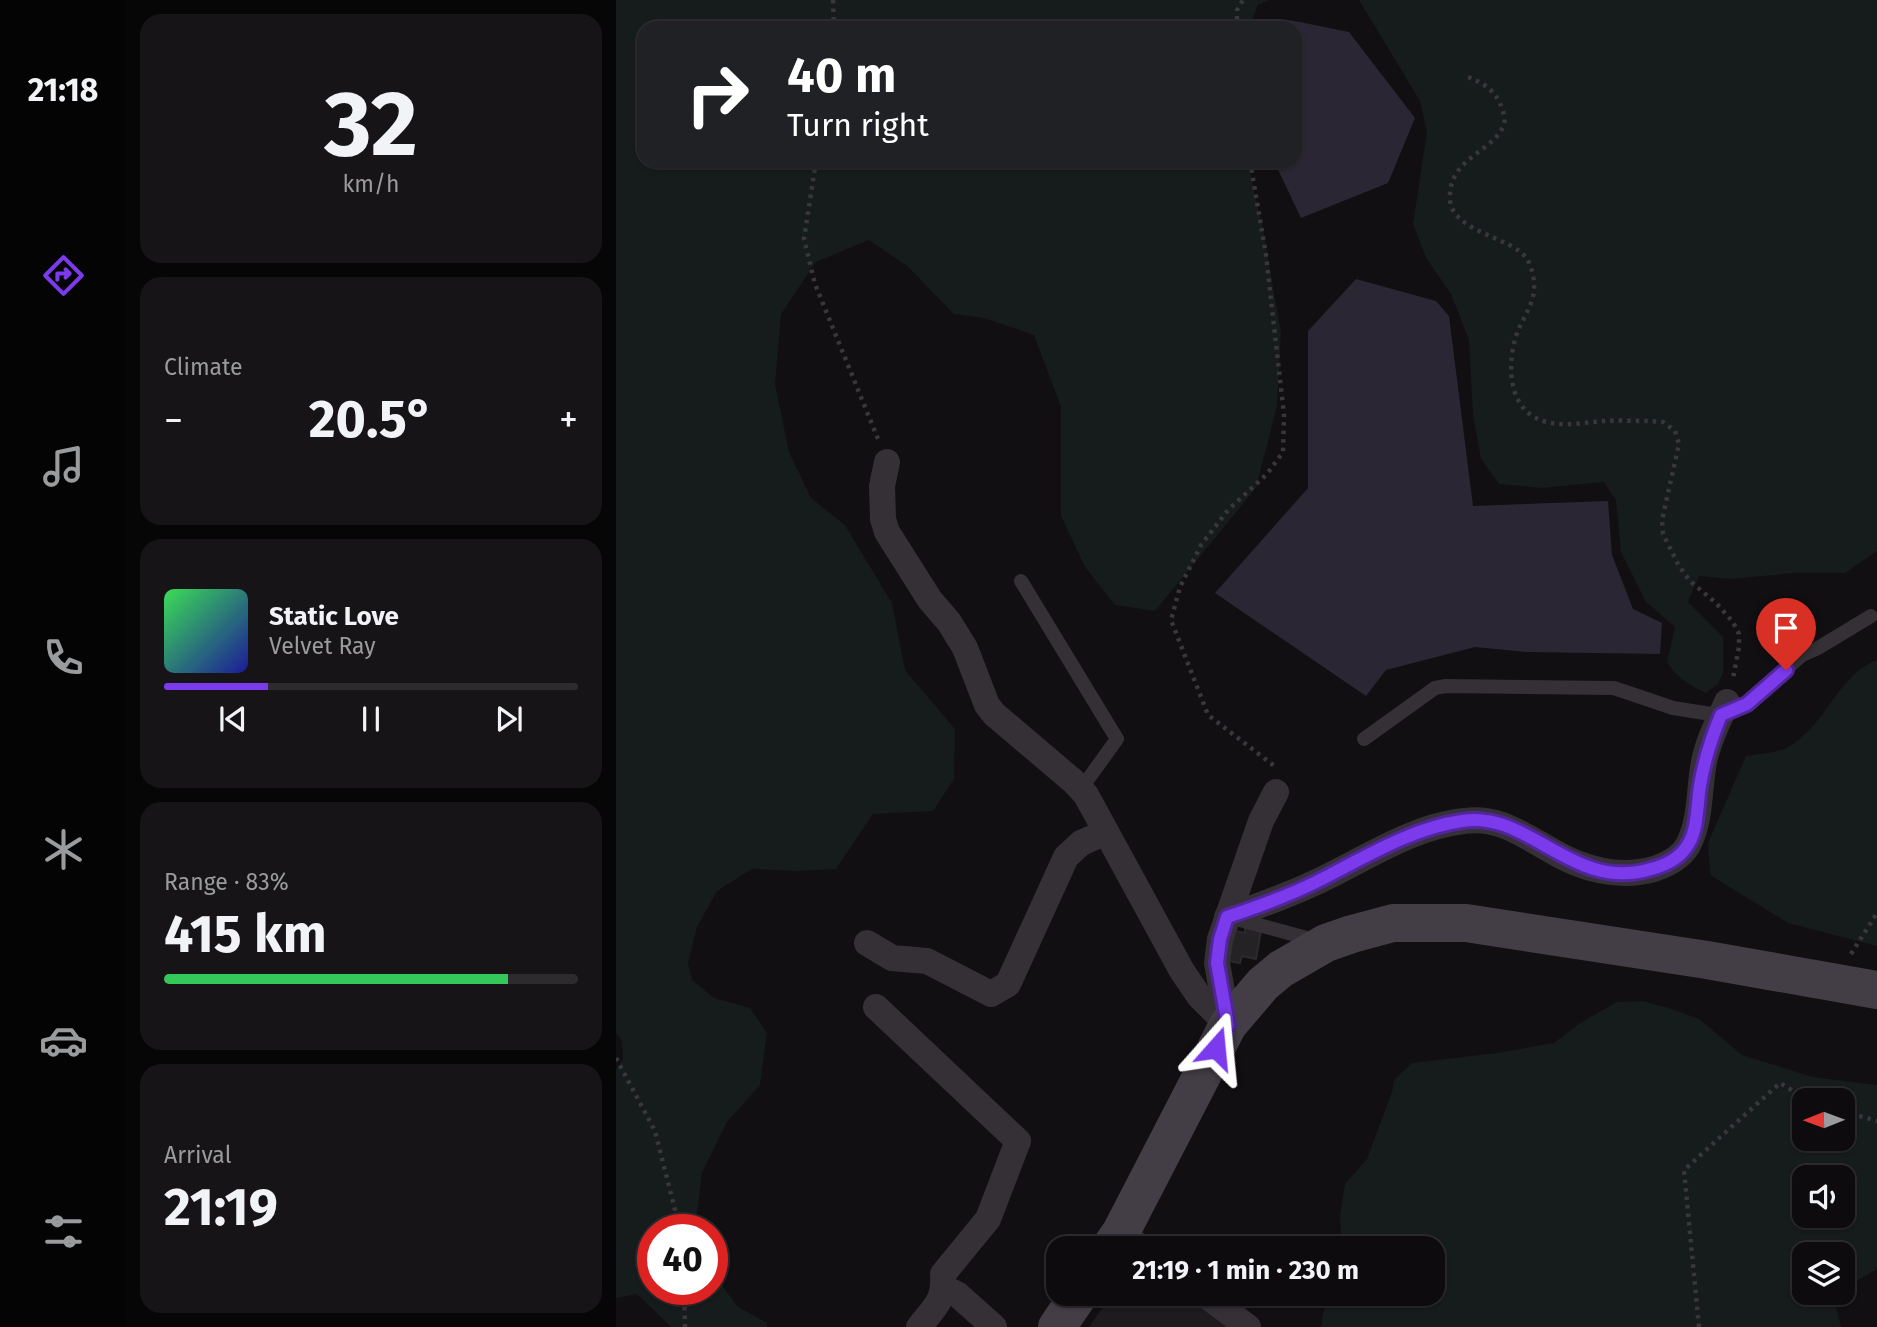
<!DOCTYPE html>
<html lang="en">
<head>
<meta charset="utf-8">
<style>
  body { margin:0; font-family:"Fira Sans",sans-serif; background:#161416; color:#f1f3f6; height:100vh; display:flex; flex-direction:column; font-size:26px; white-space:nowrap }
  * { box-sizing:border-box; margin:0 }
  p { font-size:23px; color:#9a9b9d }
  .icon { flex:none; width:38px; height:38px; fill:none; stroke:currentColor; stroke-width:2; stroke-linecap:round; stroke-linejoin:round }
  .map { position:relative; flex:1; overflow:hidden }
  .panel { display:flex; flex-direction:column; gap:14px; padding:14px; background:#070607; width:490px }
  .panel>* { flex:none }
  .guide { position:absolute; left:21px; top:21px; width:665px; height:147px; border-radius:21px; box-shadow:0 2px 5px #0004,0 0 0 2px #2d2b2e; background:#202124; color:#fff; overflow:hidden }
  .needle { width:46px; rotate:269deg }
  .controls { position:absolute; left:1176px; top:1088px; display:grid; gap:14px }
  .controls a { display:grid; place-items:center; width:63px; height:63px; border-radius:14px; background:#0d0b0d; box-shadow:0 2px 5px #0004,0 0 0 2px #2d2b2e; font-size:35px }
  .speed { position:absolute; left:21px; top:1214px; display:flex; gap:14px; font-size:35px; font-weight:700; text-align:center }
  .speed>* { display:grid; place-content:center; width:91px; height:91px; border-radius:50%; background:#0d0b0d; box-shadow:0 2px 5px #0004,0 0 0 2px #2d2b2e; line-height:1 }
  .speed .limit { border:10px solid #d22; background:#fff; color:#111 }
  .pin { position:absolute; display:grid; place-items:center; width:60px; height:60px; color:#fff; margin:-72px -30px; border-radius:50% 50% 50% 0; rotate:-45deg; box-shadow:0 0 7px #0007 }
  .pin .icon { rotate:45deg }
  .me { position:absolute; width:77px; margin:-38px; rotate:18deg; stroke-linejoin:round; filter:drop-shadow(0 0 5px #0008) }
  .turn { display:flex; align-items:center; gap:24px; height:147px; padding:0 35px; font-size:32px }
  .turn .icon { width:91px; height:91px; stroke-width:2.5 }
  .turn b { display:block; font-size:49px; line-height:60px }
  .big { font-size:52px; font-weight:700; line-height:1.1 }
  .panel .card { flex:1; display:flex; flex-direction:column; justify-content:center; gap:10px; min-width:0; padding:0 24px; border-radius:21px; background:#161416 }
  .panel .dial { align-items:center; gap:0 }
  .dial b { font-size:91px; line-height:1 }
  .song { display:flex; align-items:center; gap:21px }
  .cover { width:84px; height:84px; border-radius:10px; background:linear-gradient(135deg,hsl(130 70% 55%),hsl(240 70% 35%)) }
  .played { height:7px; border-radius:4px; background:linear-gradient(90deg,#7c3aed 25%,#2d2b2e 25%) }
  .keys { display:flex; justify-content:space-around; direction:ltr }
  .heat { display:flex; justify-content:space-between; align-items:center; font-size:38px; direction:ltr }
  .charge { height:10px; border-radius:5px; background:linear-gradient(90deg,#34c759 83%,#2d2b2e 0) }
  .trip { position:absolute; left:430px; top:1236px; width:399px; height:70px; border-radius:21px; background:#0d0b0d; box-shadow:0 2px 5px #0004,0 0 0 2px #2d2b2e; font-weight:700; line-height:70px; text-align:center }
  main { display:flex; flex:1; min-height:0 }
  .dock { display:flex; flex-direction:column; width:126px; justify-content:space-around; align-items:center; background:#050405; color:#9a9b9d }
  .dock .icon { width:49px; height:49px }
  .dock .on { color:#7c3aed }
  .dock b { font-size:32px; color:#f1f3f6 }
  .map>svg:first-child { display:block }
  .built { fill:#1d1b1e }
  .green { fill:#161b1b; fill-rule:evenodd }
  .water { fill:#2b2634 }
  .building { fill:#252225; stroke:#2c292d; stroke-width:2 }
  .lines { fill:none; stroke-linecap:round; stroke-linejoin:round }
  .path { stroke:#3a363d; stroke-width:4.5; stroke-dasharray:3.5 5; stroke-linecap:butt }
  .lane { stroke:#343036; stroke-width:14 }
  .street { stroke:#343036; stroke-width:26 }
  .secondary { stroke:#433e46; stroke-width:38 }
  .route-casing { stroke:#51269a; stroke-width:18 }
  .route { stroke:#7c3aed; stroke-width:12 }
</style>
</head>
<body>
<main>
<nav class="dock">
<b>21:18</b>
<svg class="icon on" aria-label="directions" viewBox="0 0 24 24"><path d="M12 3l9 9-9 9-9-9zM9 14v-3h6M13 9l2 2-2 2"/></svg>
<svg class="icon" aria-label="music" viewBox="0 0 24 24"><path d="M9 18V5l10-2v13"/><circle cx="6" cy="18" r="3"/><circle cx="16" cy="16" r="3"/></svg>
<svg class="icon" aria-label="phone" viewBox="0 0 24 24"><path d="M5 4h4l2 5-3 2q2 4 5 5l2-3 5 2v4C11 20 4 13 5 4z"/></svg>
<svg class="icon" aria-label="climate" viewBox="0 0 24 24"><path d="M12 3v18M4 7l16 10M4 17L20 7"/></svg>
<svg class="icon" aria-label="car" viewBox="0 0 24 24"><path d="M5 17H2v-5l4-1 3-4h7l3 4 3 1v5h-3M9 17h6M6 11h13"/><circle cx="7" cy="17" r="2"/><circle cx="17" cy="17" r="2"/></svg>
<svg class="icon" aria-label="filters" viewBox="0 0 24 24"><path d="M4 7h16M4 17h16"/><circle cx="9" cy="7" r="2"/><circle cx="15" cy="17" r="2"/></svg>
</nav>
<section class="panel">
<div class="card dial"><b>32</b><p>km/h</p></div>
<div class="card"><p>Climate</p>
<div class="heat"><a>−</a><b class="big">20.5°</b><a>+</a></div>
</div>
<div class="card">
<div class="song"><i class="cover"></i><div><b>Static Love</b><p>Velvet Ray</p></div></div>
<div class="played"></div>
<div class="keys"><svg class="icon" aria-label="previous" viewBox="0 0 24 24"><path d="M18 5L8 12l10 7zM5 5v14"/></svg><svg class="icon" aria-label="pause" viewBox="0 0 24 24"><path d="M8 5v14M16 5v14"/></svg><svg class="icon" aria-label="next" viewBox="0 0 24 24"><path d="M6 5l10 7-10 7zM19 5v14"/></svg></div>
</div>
<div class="card"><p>Range · 83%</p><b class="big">415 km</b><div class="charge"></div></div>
<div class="card"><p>Arrival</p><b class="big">21:19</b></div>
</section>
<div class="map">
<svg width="1261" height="1327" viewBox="0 0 1261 1327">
  <rect width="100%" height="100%" fill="#110f11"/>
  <path class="built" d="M497 1293H573L618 1327H473Z"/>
  <g class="green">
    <path d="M0 0H653L642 5 633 28H28V161H631L647 229 665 332 661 406 640 488 539 611 499 605 469 567 445 516V407L418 335 368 318 338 314 291 266 253 240 200 262 165 314 159 384 173 452 195 498 229 525 276 603 289 670 339 729 338 779 317 811 257 814 220 869 182 871 136 869 101 891 81 927 72 963 76 980 98 998 134 1008 151 1033 144 1085 111 1122 86 1173 81 1216 85 1230H37V1290H96V1271L121 1306 151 1323V1327H55L21 1294 0 1298V1069L7 1059 6 1041 0 1033Z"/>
    <path d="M743 0H1261V551L1229 573H1180L1113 579 1083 576 1072 602 1107 637V673L1102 684 1090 693C1073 685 1061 678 1051 662L1059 627 1030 602 1005 552 1000 500 988 482 926 488 883 484 865 459 857 415 853 340 835 294 810 258 797 224 811 132 804 101Z"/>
    <path d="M1261 660V946L1172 923 1094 875 1092 843 1130 756C1142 754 1157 753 1168 749 1207 732 1222 673 1261 660Z"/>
    <path d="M1027 1001 1056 1009 1083 1019 1126 1055 1197 1077 1261 1085V1269L1232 1286 1227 1292V1255H1188V1293H1226L1219 1302 1225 1327H705L707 1313 716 1293H817V1248H726L724 1215 729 1184 751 1159 776 1092 778 1080 796 1063 881 1053 938 1043 964 1023 1001 1002ZM1188 1101H1227V1139H1188ZM1188 1178H1227V1216H1188Z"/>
  </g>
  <g class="water">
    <path d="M674 20 733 32 799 118 772 183 685 218 658 161H679V28H663Z"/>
    <path d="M740 279 820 301 833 316 857 506 992 501 996 555 1017 609 1046 623 1044 654 910 652 859 647 770 670 750 696 599 593 692 488V331Z"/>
  </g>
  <path class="building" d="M629 928 645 931 640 959 626 956 624 963 613 961 619 931 629 933Z"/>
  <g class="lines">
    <g class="path">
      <path d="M217 0 218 28"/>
      <path d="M621 28V10L627 0"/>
      <path d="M852 77C867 83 877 89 884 103 886 109 890 117 888 124 879 152 832 157 834 199 835 232 897 237 911 259 915 265 918 277 918 284 920 303 904 321 899 339 891 370 893 413 931 422 949 427 971 422 989 421 1003 420 1018 421 1032 421L1047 422 1059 431 1063 444 1046 520 1047 534 1063 566 1074 581 1100 603 1117 622 1123 634V647L1117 678"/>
      <path d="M200 161 188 239 199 284 262 439"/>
      <path d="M634 161 650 255 668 415 667 452 651 474 612 510 585 545 564 587 555 620 592 715 661 768"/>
      <path d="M1235 954 1261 913"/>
      <path d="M0 1058 39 1131 64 1230"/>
      <path d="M1227 1111 1261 1121"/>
      <path d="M68 1290 69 1327"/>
      <path d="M1083 1327 1068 1170 1164 1083 1194 1101"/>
    </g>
    <g class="lane">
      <path d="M405 581 501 739 465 789"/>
      <path d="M748 739 819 688 830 686 998 688 1057 708 1095 714 1110 715 1131 704 1186 655 1202 648 1255 616"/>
      <path d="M617 918 702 941"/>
    </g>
    <g class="street">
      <path d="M271 462 266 486 267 519 271 532 314 600 333 622 349 648 371 705 378 714 457 781 470 795 566 971 583 996 612 1025"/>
      <path d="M611 917C640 907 668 897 696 884 745 862 793 827 848 821 883 816 907 835 936 851 966 869 1003 879 1038 869 1053 864 1068 856 1074 841 1085 817 1083 787 1088 762 1092 741 1102 722 1111 702"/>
      <path d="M251 943 276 958 311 961 375 994 392 984 450 857 465 843 490 832"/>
      <path d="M260 1007 402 1141 372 1219 327 1274C329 1300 319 1307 303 1327"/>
      <path d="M612 1025 601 963 604 939 645 821 660 792"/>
      <path d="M505 1232 525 1248"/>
      <path d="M328 1288 341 1294 378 1327"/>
      <path d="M587 1293 632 1327"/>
    </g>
    <g class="secondary">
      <path d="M494 1248 505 1232 612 1025 647 984 665 969 710 943 736 934 777 923H850L1091 960 1261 990"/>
      <path d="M441 1327 464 1293"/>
    </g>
  </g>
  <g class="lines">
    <g class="route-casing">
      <path id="route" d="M600 1048 612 1025 601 963 604 939 611 917C641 907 672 896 700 882 746 859 795 828 846 821 914 810 957 893 1035 869 1051 865 1065 858 1073 843 1082 827 1081 804 1084 786 1088 761 1095 739 1105 715L1131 704 1170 670"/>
    </g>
    <use href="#route" class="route"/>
  </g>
</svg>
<div class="controls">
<a><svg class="needle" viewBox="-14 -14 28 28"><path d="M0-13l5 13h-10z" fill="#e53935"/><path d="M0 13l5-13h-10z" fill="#9a9b9d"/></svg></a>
<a><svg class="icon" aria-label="sound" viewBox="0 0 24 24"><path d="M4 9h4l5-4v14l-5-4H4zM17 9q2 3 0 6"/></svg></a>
<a><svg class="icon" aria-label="layers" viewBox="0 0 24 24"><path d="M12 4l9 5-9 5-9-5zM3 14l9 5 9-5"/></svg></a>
</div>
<div class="speed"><div class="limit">40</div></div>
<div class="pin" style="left:1170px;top:670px;background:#d93025"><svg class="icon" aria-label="arrive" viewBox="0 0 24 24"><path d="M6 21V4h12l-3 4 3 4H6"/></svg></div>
<svg class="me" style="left:600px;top:1048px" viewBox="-20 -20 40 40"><path d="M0-17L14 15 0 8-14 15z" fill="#7c3aed" stroke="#fff" stroke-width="4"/></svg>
<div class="trip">21:19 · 1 min · 230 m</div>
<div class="guide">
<div class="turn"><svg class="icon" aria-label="right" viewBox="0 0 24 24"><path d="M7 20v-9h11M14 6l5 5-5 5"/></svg><div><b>40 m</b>Turn right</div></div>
</div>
</div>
</main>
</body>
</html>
